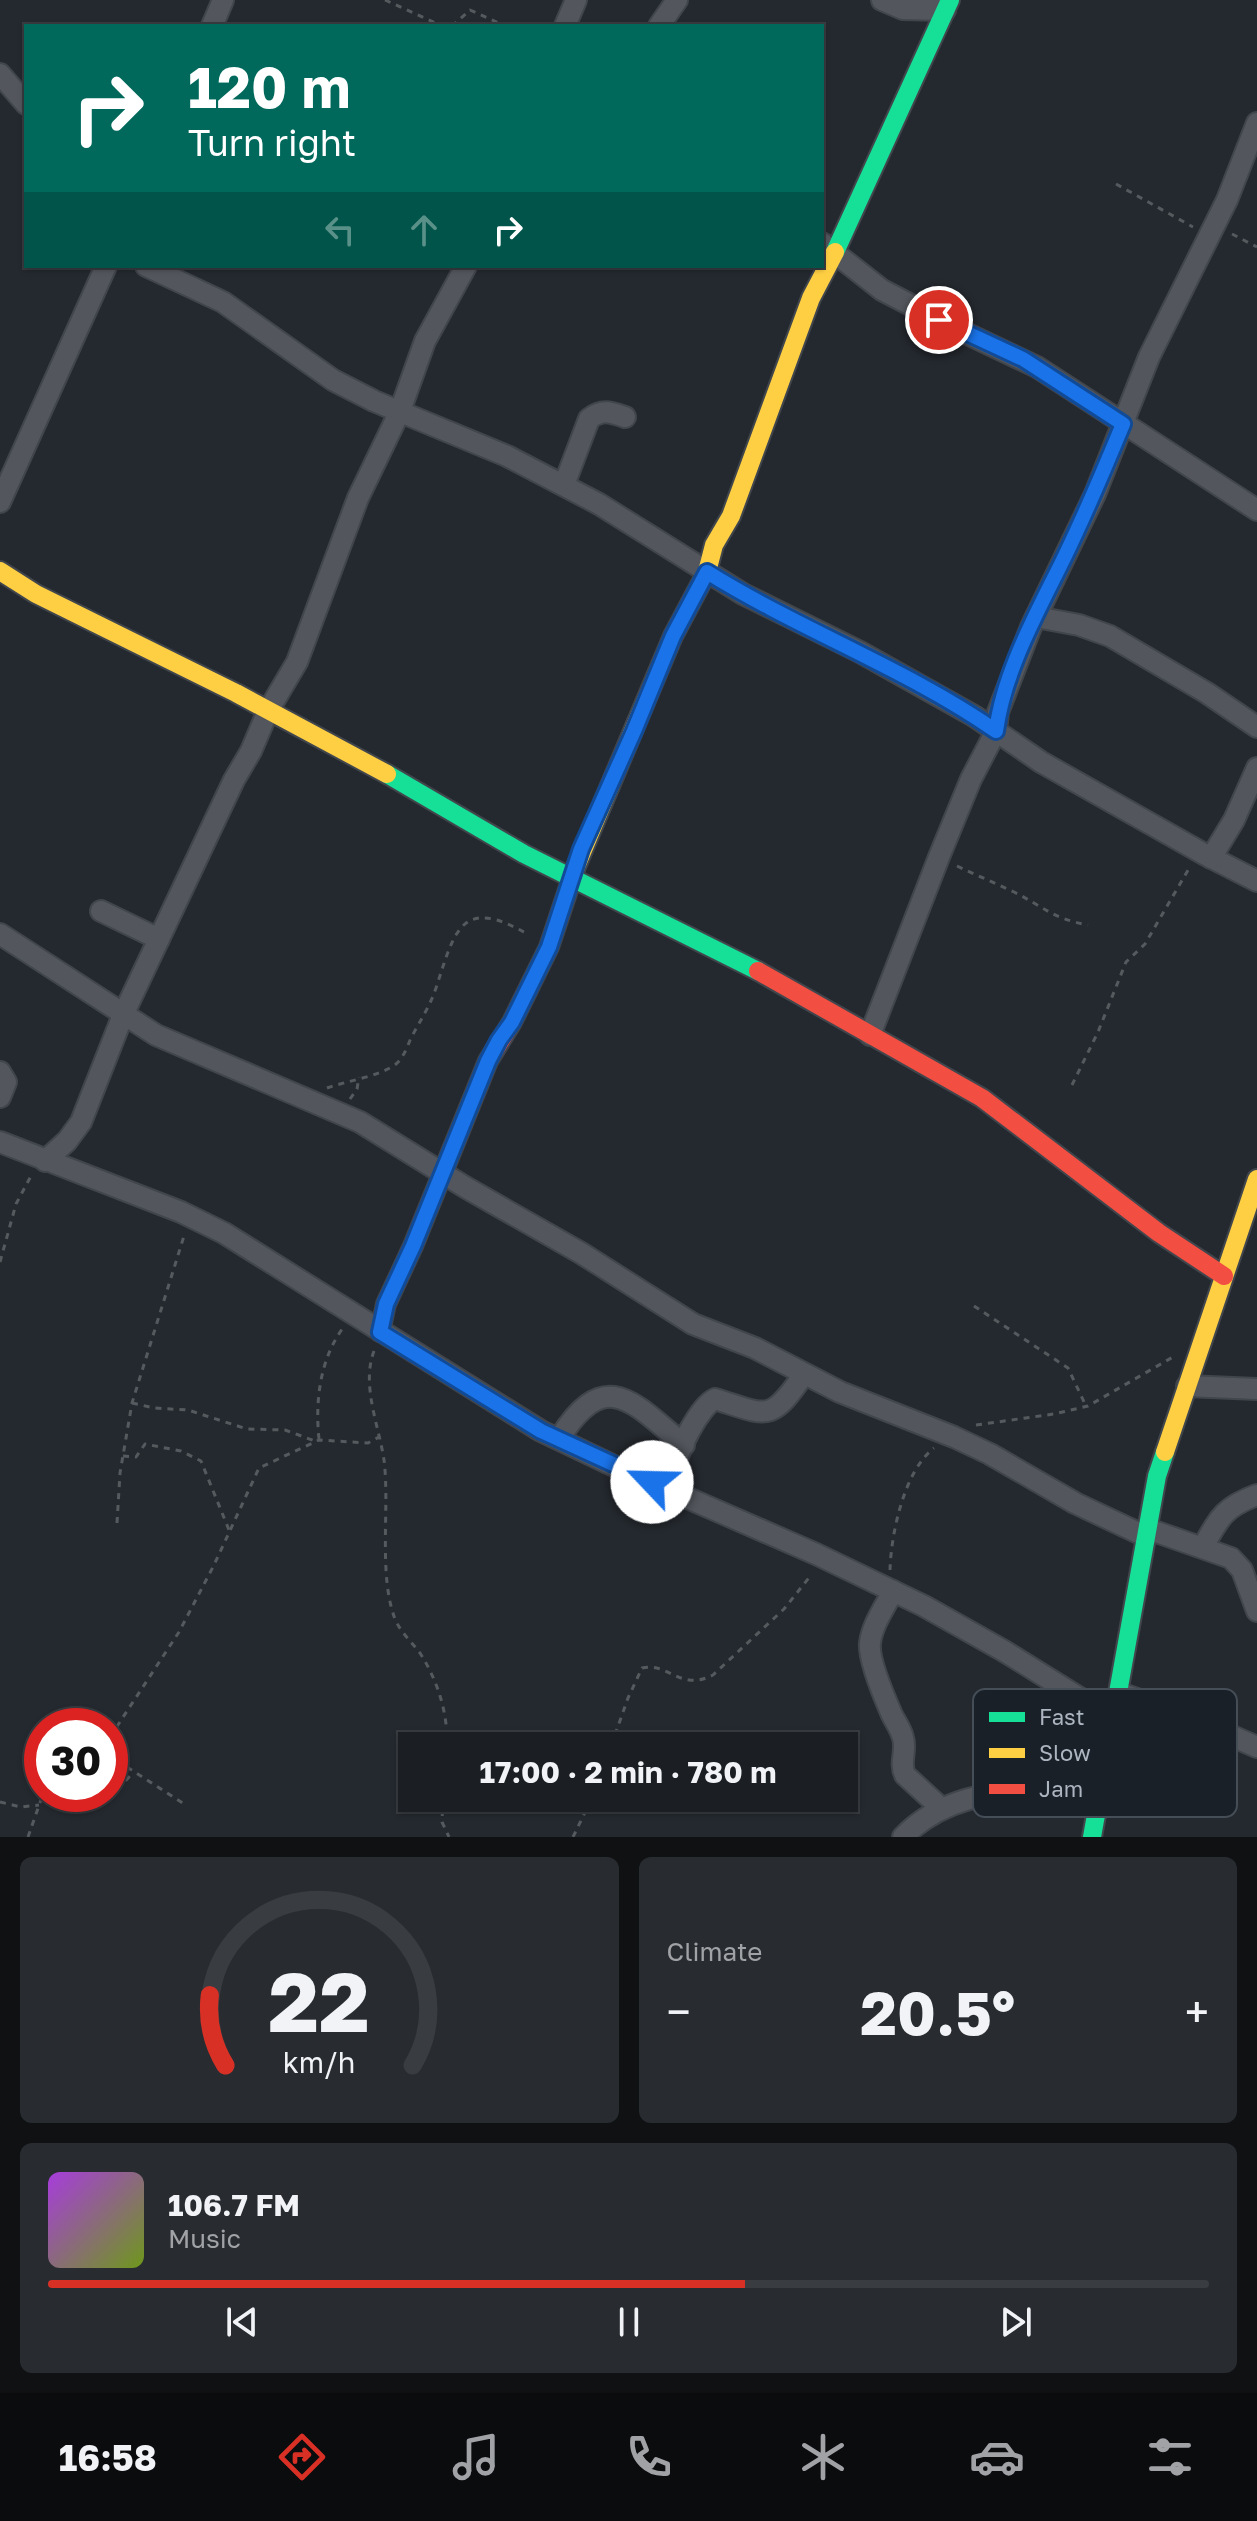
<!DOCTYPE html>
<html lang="en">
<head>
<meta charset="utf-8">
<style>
  body { margin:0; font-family:"Golos Text",sans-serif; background:#282c30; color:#f1f3f6; height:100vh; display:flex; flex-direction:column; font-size:30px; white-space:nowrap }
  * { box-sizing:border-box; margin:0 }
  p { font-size:26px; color:#a0a2a6 }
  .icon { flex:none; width:44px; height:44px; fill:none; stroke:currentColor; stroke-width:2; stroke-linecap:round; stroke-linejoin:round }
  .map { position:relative; height:1837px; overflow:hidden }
  .side { display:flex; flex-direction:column; gap:20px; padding:20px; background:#0f1113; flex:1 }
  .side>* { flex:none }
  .guide { position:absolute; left:24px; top:24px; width:800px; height:244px; border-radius:0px; box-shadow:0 2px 6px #0004,0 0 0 2px #393d41; background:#00695c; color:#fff; overflow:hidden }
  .speed { position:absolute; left:24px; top:1708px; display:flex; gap:16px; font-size:40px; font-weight:700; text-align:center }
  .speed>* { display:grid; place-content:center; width:104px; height:104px; border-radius:50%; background:#1b1f23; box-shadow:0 2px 6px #0004,0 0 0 2px #393d41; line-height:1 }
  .speed .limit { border:12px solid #d22; background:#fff; color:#111 }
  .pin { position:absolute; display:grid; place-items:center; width:68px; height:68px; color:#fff; margin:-34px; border:4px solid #fff; border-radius:50%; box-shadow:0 2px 8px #0007 }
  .me { position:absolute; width:88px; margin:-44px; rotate:294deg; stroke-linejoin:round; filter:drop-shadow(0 0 6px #0008) }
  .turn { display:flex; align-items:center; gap:28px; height:168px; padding:0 32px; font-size:36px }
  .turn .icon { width:104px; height:104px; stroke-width:2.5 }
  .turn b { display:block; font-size:56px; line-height:68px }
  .lanes { display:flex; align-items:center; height:76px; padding:0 32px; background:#0003; justify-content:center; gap:40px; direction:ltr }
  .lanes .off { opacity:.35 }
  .big { font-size:60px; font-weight:700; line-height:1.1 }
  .side .card { flex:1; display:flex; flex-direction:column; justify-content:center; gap:12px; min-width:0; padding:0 28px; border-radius:12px; background:#282c30 }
  .side .dial { align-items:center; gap:0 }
  .dial svg { height:208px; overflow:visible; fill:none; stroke:#393d41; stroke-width:7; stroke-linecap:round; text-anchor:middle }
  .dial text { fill:#f1f3f6; stroke:none }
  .song { display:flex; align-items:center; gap:24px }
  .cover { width:96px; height:96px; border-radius:12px; background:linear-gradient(135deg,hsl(280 70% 55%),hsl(80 70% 35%)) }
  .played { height:8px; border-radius:4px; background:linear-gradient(90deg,#d93025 60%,#393d41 60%) }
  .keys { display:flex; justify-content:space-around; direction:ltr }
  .heat { display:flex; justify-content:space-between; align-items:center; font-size:44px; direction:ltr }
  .side .tiles { flex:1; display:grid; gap:20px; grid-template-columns:1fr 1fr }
  .card:last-child { grid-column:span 2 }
  .trip { position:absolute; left:398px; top:1732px; width:460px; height:80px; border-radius:0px; background:#1b1f23; box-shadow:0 2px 6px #0004,0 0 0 2px #393d41; font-weight:700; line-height:80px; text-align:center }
  .menu { display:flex; height:128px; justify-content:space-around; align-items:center; background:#0b0c0e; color:#a0a2a6 }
  .menu .icon { width:56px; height:56px }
  .menu .current { color:#d93025 }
  .menu b { font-size:36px; color:#f1f3f6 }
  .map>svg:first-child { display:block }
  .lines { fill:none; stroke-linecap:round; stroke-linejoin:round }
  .street-casing { stroke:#41454c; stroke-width:24 }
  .fast-casing { stroke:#41454c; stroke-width:22 }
  .slow-casing { stroke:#41454c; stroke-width:22 }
  .jam-casing { stroke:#41454c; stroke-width:22 }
  .path { stroke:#555a5f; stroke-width:3; stroke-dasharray:6 6; stroke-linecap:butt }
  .street { stroke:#53575d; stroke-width:20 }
  .fast { stroke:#16e098; stroke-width:18 }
  .slow { stroke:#ffcf43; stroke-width:18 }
  .jam { stroke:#f24e42; stroke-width:18 }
  .route-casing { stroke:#114b97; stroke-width:20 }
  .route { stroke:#1a73e8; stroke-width:14 }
  .key { fill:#192028; stroke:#454d56; stroke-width:2 }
  .key-label { font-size:22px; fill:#adb5c1 }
</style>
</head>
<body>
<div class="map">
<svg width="1257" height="1837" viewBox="0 0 1257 1837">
  <rect width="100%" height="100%" fill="#24292f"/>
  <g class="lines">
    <g class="street-casing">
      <g id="street">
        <path d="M882 0 903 9 945 10"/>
        <path d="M212 26 223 0"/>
        <path d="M565 26 576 0"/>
        <path d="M659 26 677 0"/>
        <path d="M0 74 26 104"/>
        <path d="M822 243 882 290 957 329 1037 367 1257 510"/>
        <path d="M146 266 223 302 333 380 374 401 507 456 599 504 743 594 860 652 974 716 1041 762 1204 854 1257 881"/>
        <path d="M564 485 589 419C602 409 610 412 625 417"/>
        <path d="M0 502 106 266"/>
        <path d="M1036 617 1079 625 1110 636 1207 693 1257 727"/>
        <path d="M1211 858 1234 820 1257 768"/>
        <path d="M101 911 159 939"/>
        <path d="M0 934 156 1035 360 1122 465 1187 581 1253 693 1324 755 1348 840 1392 954 1437 990 1454 1075 1503 1147 1537"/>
        <path d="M870 1035 939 857 971 779 996 731 998 712 1031 627 1095 494 1149 357 1227 200 1257 123"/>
        <path d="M0 1072 6 1082 0 1097"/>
        <path d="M0 1142 181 1212 224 1233 541 1431 612 1465 816 1554 924 1606 1004 1651 1115 1720"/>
        <path d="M45 1161 67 1141 81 1122 123 1015 234 780 251 751 268 711 297 662 358 498 400 411 425 341 466 266"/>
        <path d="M1187 1386 1257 1389"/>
        <path d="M559 1439C605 1365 633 1402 684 1445"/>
        <path d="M684 1496C681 1488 676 1480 675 1471 675 1453 700 1406 715 1399 767 1415 770 1424 804 1374"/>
        <path d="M1148 1529 1231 1558 1242 1570 1257 1611"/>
        <path d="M1203 1547C1219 1518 1224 1507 1257 1495"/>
        <path d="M893 1591C885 1607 872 1625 870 1643 868 1659 885 1699 892 1715 896 1723 901 1729 903 1738 907 1750 899 1763 905 1775L942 1809"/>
        <path d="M1120 1693 1188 1717 1257 1747"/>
        <path d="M903 1837C940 1799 990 1791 1041 1790 1054 1790 1067 1794 1079 1792 1087 1792 1096 1789 1103 1787"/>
      </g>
    </g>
    <g class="fast-casing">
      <g id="fast">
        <path d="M835 252 950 0"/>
        <path d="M387 774 524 854 758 971"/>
        <path d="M1092 1837 1157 1476 1165 1452"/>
      </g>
    </g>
    <g class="slow-casing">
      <g id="slow">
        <path d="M0 571 36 594 236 693 387 774"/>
        <path d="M575 869 673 636 707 572 714 545 731 516 811 298 835 252"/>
        <path d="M1165 1452 1257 1179"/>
      </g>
    </g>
    <g class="jam-casing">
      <g id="jam">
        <path d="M758 971 982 1098 1159 1233 1224 1276"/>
        <path d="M380 1332 386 1304 413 1246 488 1061 512 1022 549 947 575 869"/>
      </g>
    </g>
    <g class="path">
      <path d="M385 0 442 26"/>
      <path d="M452 26 470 10 505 26"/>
      <path d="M1116 184 1193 227"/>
      <path d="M1232 234 1257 247"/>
      <path d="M957 866C976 875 995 883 1014 892 1044 907 1051 918 1088 925"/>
      <path d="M1072 1085 1098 1032 1126 962 1145 944 1191 865"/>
      <path d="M327 1088C346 1081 381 1076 396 1064 404 1057 407 1047 411 1038 420 1021 430 1006 436 988 455 930 461 895 529 935"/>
      <path d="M350 1099 357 1089 359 1077"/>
      <path d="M0 1262 16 1204 32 1174"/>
      <path d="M974 1306 1068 1368 1086 1406"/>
      <path d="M374 1351C361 1385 379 1426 384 1460 390 1508 378 1574 395 1619 401 1633 411 1641 420 1653 438 1681 448 1714 447 1746"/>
      <path d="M132 1403 154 1408 188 1410 247 1429 285 1430 315 1441"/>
      <path d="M976 1425 1054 1414 1088 1406 1173 1357"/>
      <path d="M319 1439C315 1401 320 1359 343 1328"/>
      <path d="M123 1456 136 1457 145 1444 181 1451 201 1461 229 1530"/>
      <path d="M117 1523 120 1473 132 1403 184 1236"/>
      <path d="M890 1570C891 1534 904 1471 934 1448"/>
      <path d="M110 1737 179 1632 214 1565 259 1468 319 1440 368 1443 379 1437"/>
      <path d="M611 1746 628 1698 642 1668C669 1662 680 1692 713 1675L784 1609 812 1574"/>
      <path d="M110 1750 124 1765 184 1804"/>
      <path d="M443 1798 442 1822 449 1837"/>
      <path d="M41 1799C97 1817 96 1811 134 1772"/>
      <path d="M0 1802 21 1807 39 1805"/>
      <path d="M28 1837 43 1794"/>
      <path d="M573 1837 592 1798"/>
    </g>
    <use href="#street" class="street"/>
    <use href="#fast" class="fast"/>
    <use href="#slow" class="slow"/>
    <use href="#jam" class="jam"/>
  </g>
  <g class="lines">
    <g class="route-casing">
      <path id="route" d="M652 1482 541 1431 380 1332 386 1304 413 1246 488 1061 499 1040 512 1022 549 947 581 849 634 731 673 636 707 572C800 630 905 668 996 731 1004 671 1037 613 1063 560 1085 515 1104 470 1123 424L1023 359 939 320"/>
    </g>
    <use href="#route" class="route"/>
  </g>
  <rect x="973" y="1689" width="264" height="128" rx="12" class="key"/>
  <rect x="989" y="1712" width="36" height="10" fill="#16e098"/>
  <rect x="989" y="1748" width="36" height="10" fill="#ffcf43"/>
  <rect x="989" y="1784" width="36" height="10" fill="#f24e42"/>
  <g class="key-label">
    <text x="1039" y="1725">Fast</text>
    <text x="1039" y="1761">Slow</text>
    <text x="1039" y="1797">Jam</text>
  </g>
</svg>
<div class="speed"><div class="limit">30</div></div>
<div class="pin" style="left:939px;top:320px;background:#d93025"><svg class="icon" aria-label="arrive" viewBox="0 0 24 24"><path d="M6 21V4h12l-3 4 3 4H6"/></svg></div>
<svg class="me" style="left:652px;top:1482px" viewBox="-20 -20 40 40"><circle r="19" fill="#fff"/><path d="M0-13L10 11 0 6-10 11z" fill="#1a73e8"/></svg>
<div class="trip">17:00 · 2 min · 780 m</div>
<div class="guide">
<div class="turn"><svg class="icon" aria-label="right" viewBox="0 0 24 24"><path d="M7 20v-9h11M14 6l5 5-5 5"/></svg><div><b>120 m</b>Turn right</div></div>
<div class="lanes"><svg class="icon off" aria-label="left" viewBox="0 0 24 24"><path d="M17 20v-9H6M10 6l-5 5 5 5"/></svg><svg class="icon off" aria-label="ahead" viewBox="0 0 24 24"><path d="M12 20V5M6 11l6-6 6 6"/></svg><svg class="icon" aria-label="right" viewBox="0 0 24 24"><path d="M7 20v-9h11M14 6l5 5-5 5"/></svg></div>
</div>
</div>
<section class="side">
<div class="tiles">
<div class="card dial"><svg viewBox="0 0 100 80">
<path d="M14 69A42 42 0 1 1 86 69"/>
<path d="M14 69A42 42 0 0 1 8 42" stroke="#d93025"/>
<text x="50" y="56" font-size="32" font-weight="700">22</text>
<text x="50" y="72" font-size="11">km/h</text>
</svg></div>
<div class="card"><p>Climate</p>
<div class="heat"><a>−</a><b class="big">20.5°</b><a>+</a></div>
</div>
<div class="card">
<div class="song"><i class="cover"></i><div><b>106.7 FM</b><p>Music</p></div></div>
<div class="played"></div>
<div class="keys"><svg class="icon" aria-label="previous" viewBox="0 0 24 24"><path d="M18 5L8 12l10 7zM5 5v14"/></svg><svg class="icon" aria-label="pause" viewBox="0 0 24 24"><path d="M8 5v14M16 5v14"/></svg><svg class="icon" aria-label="next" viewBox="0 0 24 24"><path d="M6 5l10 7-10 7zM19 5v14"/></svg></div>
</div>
</div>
</section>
<nav class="menu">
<b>16:58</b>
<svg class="icon current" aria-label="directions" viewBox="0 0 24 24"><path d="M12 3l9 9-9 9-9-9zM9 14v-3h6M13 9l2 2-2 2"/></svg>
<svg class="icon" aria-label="music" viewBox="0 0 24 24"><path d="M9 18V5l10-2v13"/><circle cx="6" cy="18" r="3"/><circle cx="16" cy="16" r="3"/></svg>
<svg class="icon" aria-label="phone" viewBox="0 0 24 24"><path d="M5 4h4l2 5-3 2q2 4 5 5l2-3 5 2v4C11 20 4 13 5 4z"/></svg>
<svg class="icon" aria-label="climate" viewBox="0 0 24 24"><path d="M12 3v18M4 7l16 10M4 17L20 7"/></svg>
<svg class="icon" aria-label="car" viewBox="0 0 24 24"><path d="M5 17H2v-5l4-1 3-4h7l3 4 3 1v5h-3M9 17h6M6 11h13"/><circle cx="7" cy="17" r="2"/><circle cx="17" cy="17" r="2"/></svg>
<svg class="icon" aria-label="filters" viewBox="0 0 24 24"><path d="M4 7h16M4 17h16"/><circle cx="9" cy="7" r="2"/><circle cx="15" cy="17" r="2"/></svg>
</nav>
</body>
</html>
